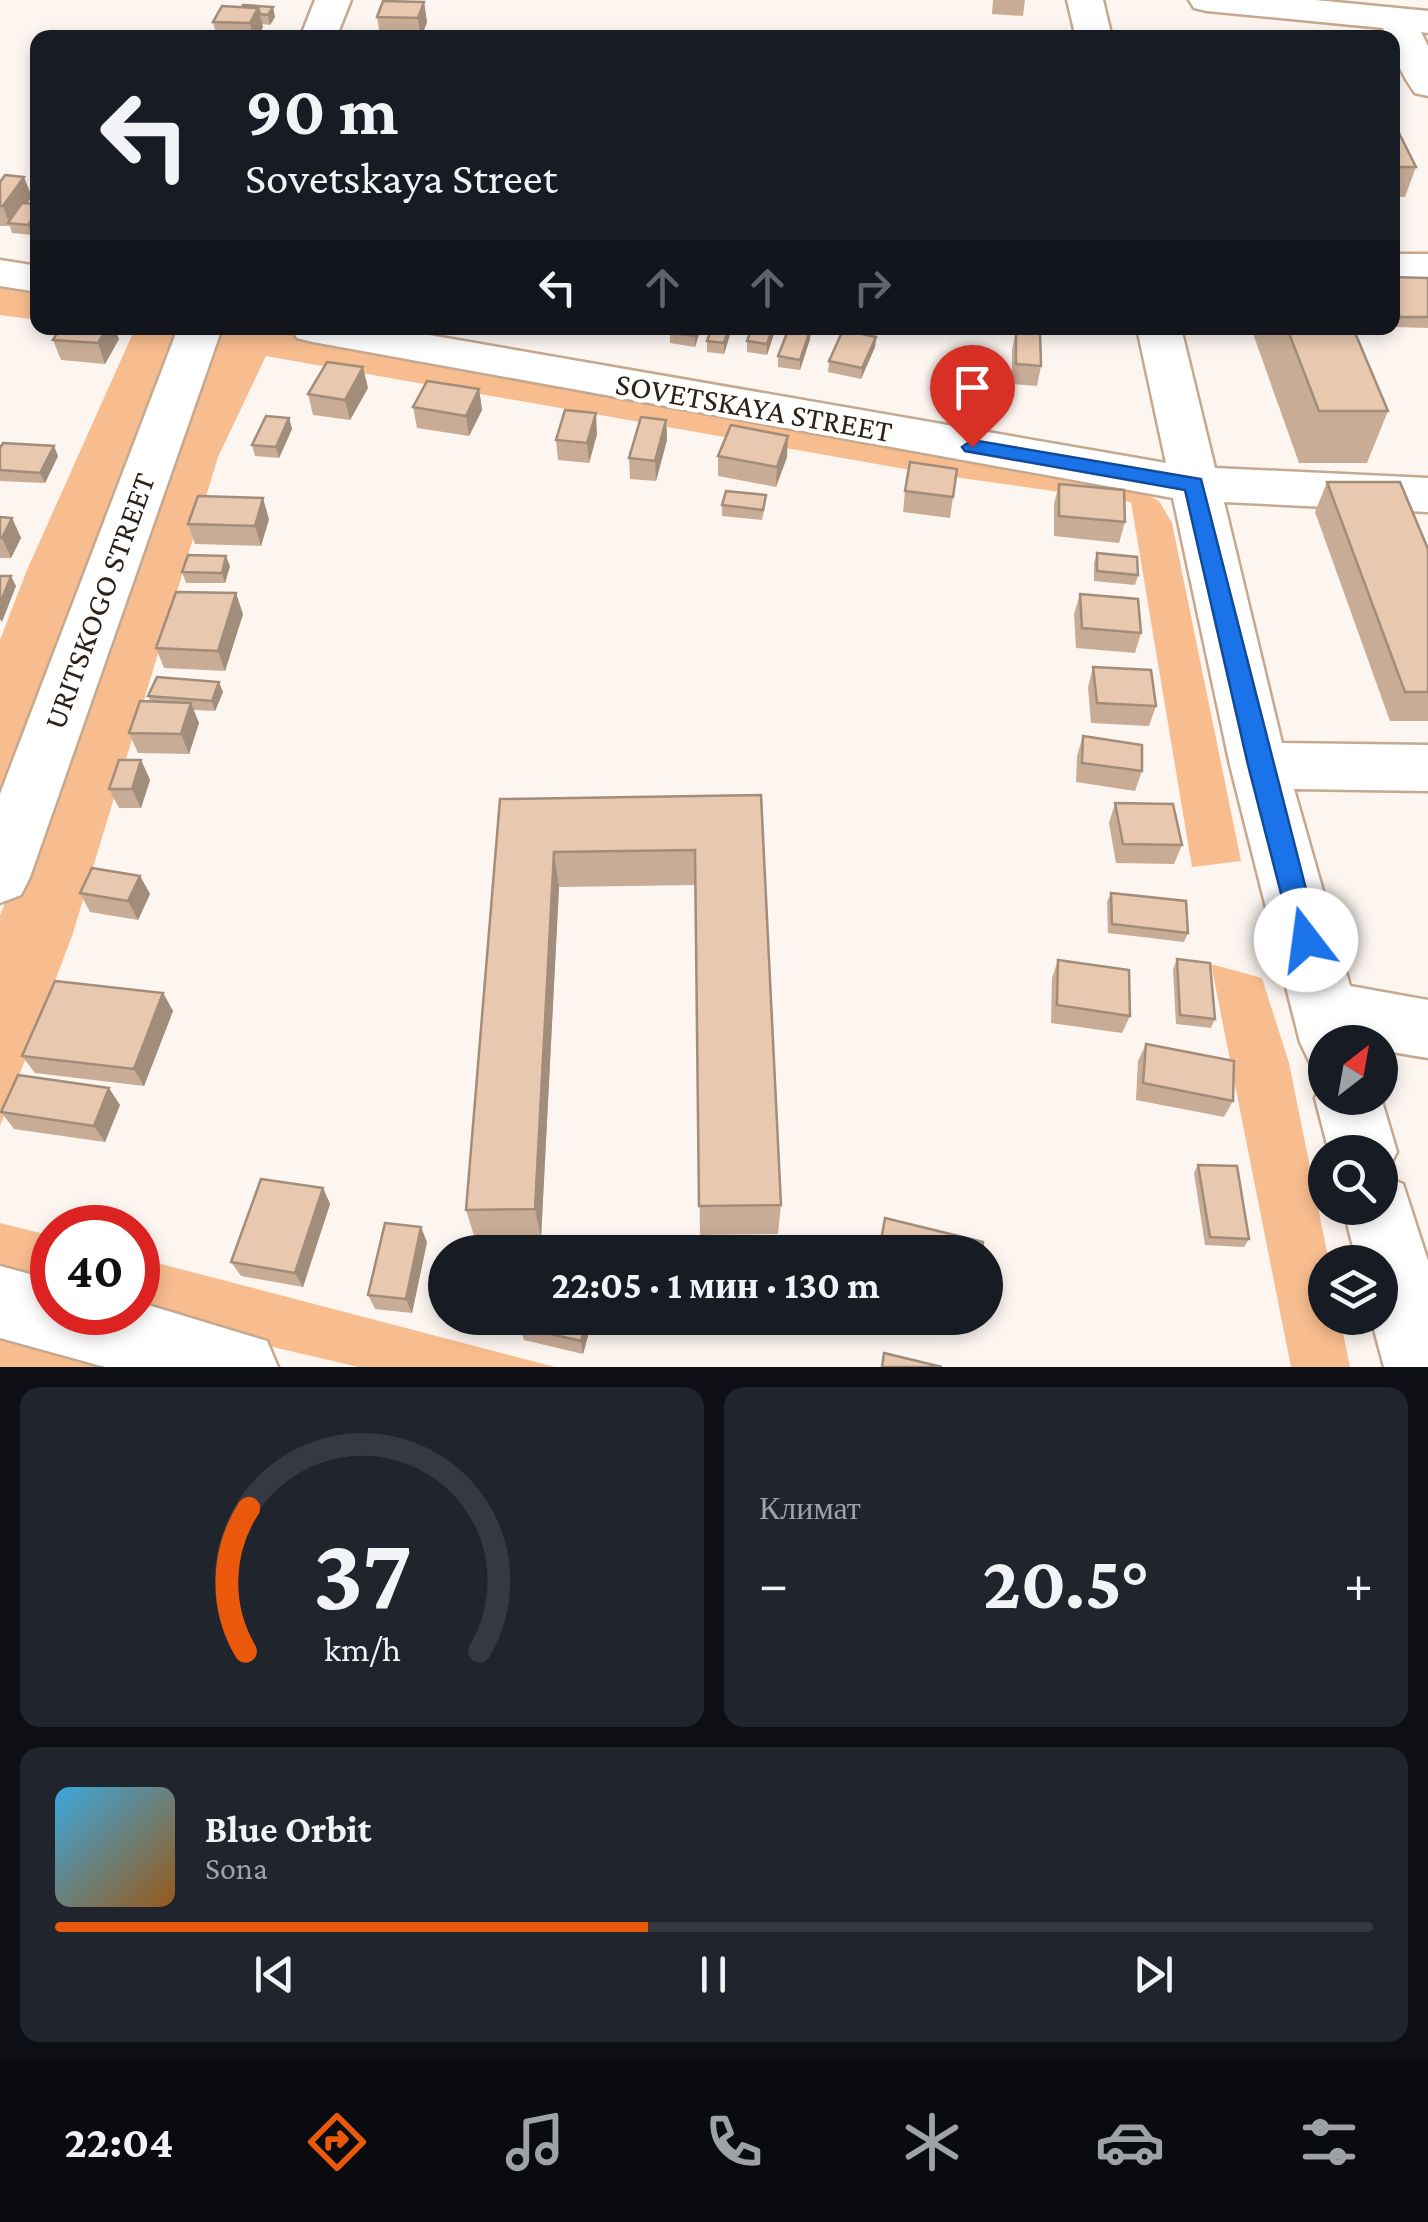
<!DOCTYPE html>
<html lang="ru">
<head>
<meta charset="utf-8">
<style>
  body { margin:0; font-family:"Crimson Pro",serif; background:#20242c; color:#f1f3f6; height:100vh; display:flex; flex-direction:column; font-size:38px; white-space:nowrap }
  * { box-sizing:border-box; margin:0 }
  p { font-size:32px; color:#9ea1a6 }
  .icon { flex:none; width:55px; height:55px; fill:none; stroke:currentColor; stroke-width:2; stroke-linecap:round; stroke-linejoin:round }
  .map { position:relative; height:1367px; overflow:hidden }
  .side { display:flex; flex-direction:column; gap:20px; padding:20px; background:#0d0f14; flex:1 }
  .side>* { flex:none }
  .banner { position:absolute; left:30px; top:30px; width:1370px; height:305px; border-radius:20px; box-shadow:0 5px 15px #0003; background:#171b24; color:#f1f3f6; overflow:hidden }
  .needle { width:65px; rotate:31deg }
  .tools { position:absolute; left:1308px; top:1025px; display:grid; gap:20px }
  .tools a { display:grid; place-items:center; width:90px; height:90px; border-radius:50%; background:#171b24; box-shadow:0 5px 15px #0003; font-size:50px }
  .speed { position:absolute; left:30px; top:1205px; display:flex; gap:20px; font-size:50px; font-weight:700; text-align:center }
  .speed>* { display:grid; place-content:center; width:130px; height:130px; border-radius:50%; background:#171b24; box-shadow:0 5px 15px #0003; line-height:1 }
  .speed .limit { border:15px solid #d22; background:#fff; color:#111 }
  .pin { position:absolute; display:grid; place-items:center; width:85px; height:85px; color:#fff; margin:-102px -42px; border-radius:50% 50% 50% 0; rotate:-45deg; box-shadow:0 0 10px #0007 }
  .pin .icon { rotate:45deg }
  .me { position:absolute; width:110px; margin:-55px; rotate:345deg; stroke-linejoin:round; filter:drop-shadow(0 0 8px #0008) }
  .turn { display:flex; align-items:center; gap:35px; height:210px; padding:0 50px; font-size:45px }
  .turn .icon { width:130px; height:130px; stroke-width:2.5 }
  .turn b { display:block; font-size:70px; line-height:85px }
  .lanes { display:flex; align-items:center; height:95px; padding:0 50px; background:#0003; justify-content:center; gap:50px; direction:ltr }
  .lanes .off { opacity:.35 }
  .big { font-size:75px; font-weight:700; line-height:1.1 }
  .side .tile { flex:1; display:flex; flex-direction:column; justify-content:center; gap:15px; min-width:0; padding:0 35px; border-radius:20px; background:#20242c }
  .side .dial { align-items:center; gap:0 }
  .dial svg { height:260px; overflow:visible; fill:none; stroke:#363941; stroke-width:7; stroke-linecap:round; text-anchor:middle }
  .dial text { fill:#f1f3f6; stroke:none }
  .song { display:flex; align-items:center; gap:30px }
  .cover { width:120px; height:120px; border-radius:15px; background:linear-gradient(135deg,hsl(200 70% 55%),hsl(30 70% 35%)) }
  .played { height:10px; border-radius:5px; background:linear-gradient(90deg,#ea580c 45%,#363941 45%) }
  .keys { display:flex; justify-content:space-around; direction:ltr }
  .heat { display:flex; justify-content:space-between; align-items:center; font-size:55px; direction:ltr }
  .side .tiles { flex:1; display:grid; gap:20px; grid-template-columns:1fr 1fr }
  .tile:last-child { grid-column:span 2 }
  .trip { position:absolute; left:428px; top:1235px; width:575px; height:100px; border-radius:50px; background:#171b24; box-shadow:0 5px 15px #0003; font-weight:700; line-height:100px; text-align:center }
  .tabs { display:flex; height:160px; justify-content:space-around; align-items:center; background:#090b0e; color:#9ea1a6 }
  .tabs .icon { width:70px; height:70px }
  .tabs .selected { color:#ea580c }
  .tabs b { font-size:45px; color:#f1f3f6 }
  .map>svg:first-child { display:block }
  .green { fill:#f8bd8e }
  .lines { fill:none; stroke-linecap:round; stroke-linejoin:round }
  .minor-casing { stroke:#c6a88f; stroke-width:5 }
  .minor { fill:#fff; fill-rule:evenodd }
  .wall { fill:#c8ac96 }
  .shaded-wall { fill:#a28c7a }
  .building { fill:#e8c8af; stroke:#a28c7a; stroke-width:2.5 }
  .route { fill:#1a73e8; stroke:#114b97; stroke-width:2.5 }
  .labels { text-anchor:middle; stroke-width:9; stroke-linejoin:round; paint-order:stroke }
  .street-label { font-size:32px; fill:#2f2319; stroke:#fff }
</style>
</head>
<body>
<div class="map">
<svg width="1428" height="1367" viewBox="0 0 1428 1367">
  <rect width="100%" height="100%" fill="#fcf5f0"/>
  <g class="green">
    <path d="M0 281 37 287V320L0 315Z"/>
    <path d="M95 328H187L91 574 0 828V640L27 570 133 333Z"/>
    <path d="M218 328H270L1134 488 1159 501 1172 523 1241 861 1192 867 1131 502 933 474 266 356 218 457 72 936 0 1126V916L186 397Z"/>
    <path d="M1211 964 1262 978 1289 1063 1329 1262H1325V1318H1340L1350 1367H1291Z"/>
    <path d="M0 1223 52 1236V1290L0 1271Z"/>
    <path d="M138 1258 555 1367H358L128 1313 138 1312Z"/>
    <path d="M0 1329 112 1367H0Z"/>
  </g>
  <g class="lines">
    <g class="minor-casing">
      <g id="minor">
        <path d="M315 0H351L336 38H300Z"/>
        <path d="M1067 0H1103L1112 38H1076Z"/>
        <path d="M1189 0H1315L1428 11V33L1421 32 1428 46V96L1415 93C1404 78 1392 56 1392 38H1387L1383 28 1207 11 1194 8Z"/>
        <rect x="1392" y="254" width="36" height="26"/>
        <path d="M0 260 38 266V292L0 286Z"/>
        <path d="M178 328H222L30 877 21 895 0 903V794Z"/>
        <path d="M291 328H389L1166 463 1137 328H1181L1215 468 1428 478V512L1224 502 1282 743 1428 745V791L1294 789 1350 986 1428 1000V1058L1380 1050V1042H1325V1069L1310 1063 1300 1042 1230 765 1173 498 313 342 297 338Z"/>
        <path d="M1325 1076V1098L1380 1095 1381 1098 1397 1152 1384 1176 1403 1184 1428 1261V1367H1384L1371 1318H1380V1262H1357L1343 1208H1380V1152H1329L1315 1098Z"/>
        <path d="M0 1266 52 1280V1312H138V1302L267 1341 278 1367H105L0 1338Z"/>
      </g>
    </g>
    <use href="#minor" class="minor"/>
  </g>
  <g class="wall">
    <path d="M993 0H1025L1023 16 992 14Z"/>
    <path d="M424 2 427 22 421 38 380 36 377 17Z"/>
    <path d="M222 6 275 17 270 25 262 24 263 27 257 38H217L213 22Z"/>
    <path d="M1392 119 1416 167 1405 197H1392Z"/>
    <path d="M0 182 32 197 27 203 32 235 12 233 10 226H0Z"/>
    <path d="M1392 277 1428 278V328L1396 327 1392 319Z"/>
    <path d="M672 328H701L695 347 670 343V333Z"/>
    <path d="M732 328 724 354 707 352V341Z"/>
    <path d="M752 328H776L767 355 747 352V341Z"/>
    <path d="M811 328 810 339 800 370 778 367V356Z"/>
    <path d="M1251 328H1353L1388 411 1367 463H1299Z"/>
    <path d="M1016 330 1041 366 1037 386 1012 384V350Z"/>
    <path d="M876 337 875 347 861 379 828 372 829 361Z"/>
    <path d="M119 339 105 364 61 360 53 340Z"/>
    <path d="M368 388 350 420 313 415 308 394Z"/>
    <path d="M479 389 482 410 469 436 417 428 413 407Z"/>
    <path d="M289 418 292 429 279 458 255 456 252 445Z"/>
    <path d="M666 420 667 440 656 481 630 479 629 458Z"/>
    <path d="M597 434 589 463 558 460 556 440Z"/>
    <path d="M0 448 58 456 45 483 0 481Z"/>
    <path d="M718 456 787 457 776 487 718 476Z"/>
    <path d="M957 469 950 518 903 512 905 491Z"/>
    <path d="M1327 482 1428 549V721H1390L1315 512Z"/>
    <path d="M1059 484 1125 522 1119 543 1054 536V504Z"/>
    <path d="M722 505 765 506 762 520 722 516Z"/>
    <path d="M0 517 12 518 21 538 11 558H0Z"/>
    <path d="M269 519 261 546 195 544 188 524Z"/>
    <path d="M1097 553 1138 575 1135 585 1094 581V563Z"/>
    <path d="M230 566 225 583H186L182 572Z"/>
    <path d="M1080 594 1141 633 1135 653 1076 648 1074 614Z"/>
    <path d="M243 614 225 671 164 668 156 648Z"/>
    <path d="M1093 667 1156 706 1149 726 1091 723 1088 687Z"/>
    <path d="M223 692 215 711 193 710 199 723 189 754 138 753 129 733 151 702 148 696Z"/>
    <path d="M1083 736 1142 771 1135 791 1076 782 1077 756Z"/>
    <path d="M141 760 150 780 141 808H119L109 789Z"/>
    <path d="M761 795 781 1205 778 1234 700 1235 695 885 559 887 541 1238 475 1239 466 1210 500 799Z"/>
    <path d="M1115 803 1182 845 1174 864 1116 863 1109 823Z"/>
    <path d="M140 876 150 894 138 920 90 912 80 893Z"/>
    <path d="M1111 893 1188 933 1184 942 1108 933 1107 902Z"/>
    <path d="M1177 959 1215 1019 1211 1028 1176 1024 1173 969Z"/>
    <path d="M1058 960 1130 1016 1122 1033 1051 1023 1052 978Z"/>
    <path d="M163 993 173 1011 144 1086 35 1073 22 1056Z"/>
    <path d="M1146 1044 1233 1101 1224 1117 1136 1100 1138 1061Z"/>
    <path d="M120 1105 105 1142 14 1129 1 1112Z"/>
    <path d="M1198 1165 1249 1239 1244 1247 1205 1245 1194 1173Z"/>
    <path d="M323 1188 330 1204 303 1287 241 1276 231 1262Z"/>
    <path d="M427 1242 412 1313 375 1309 368 1295Z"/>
    <path d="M522 1318H593L583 1354 524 1340 520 1327Z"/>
  </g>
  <g class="shaded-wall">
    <path d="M424 2 427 22 421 38 418 18Z"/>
    <path d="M273 7 275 17 270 25 268 15Z"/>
    <path d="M258 8 263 27 257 38H253L250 23Z"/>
    <path d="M24 177 32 197 13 223H9L3 206Z"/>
    <path d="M38 211V227L32 235 28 225Z"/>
    <path d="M107 328H115L119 339 105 364 98 343Z"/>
    <path d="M698 328H701L695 347V336Z"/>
    <path d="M729 328H732L724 354V343Z"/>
    <path d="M773 328H776L767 355V344Z"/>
    <path d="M811 328 810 339 800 370V360Z"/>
    <path d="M876 337 875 347 861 379 862 368Z"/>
    <path d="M363 367 368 388 350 420 345 400Z"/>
    <path d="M479 389 482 410 469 436 466 416Z"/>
    <path d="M596 413 597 434 589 463 587 443Z"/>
    <path d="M289 418 292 429 279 458 276 447Z"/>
    <path d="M666 420 667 440 656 481 655 461Z"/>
    <path d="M788 436 787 457 776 487 777 467Z"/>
    <path d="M54 446 58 456 45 483 40 473Z"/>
    <path d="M263 498 269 519 261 546 255 526Z"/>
    <path d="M12 518 21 538 11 558 2 538Z"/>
    <path d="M226 556 230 566 225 583 222 573Z"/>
    <path d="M11 576 16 586 2 622 0 619V604Z"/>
    <path d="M236 593 243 614 225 671 218 651Z"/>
    <path d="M219 682 223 692 215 711 212 701Z"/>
    <path d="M191 703 199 723 189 754 181 734Z"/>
    <path d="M141 760 150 780 141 808 132 789Z"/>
    <path d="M554 852 559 887 541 1238 535 1209Z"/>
    <path d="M140 876 150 894 138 920 128 901Z"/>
    <path d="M163 993 173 1011 144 1086 134 1069Z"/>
    <path d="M109 1088 120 1105 105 1142 94 1126Z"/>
    <path d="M323 1188 330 1204 303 1287 295 1273Z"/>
    <path d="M421 1227 427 1242 412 1313 406 1299Z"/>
    <path d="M587 1318H593L583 1354 581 1341Z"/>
  </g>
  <g class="building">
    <path d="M383 1 424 2 418 18 377 17Z"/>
    <path d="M243 5 273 7 268 15 260 14 258 8 242 7Z"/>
    <path d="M222 6 258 8 250 23 213 22Z"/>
    <path d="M1392 119 1416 167H1392Z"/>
    <path d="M5 175 24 177 3 206H0V182Z"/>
    <path d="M22 203 38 204V211L28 225 8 223Z"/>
    <path d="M1392 277 1428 278V317H1400L1392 298Z"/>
    <path d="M60 328H107L98 343 53 340Z"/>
    <path d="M672 328H698L695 336 670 333Z"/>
    <path d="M712 328H729L724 343 707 341Z"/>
    <path d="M752 328H773L767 344 747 341Z"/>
    <path d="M789 328H811L800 360 778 356Z"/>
    <path d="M1287 328H1353L1388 411H1319Z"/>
    <path d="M843 330 876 337 862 368 829 361Z"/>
    <path d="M1016 330 1040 331 1041 366 1016 364Z"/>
    <path d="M327 362 363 367 345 400 308 394Z"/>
    <path d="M427 381 479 389 466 416 413 407Z"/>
    <path d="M565 410 596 413 587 443 556 440Z"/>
    <path d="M266 416 289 418 276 447 252 445Z"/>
    <path d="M641 417 666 420 655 461 629 458Z"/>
    <path d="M731 425 788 436 777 467 718 456Z"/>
    <path d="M3 443 54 446 40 473 0 470V448Z"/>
    <path d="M910 462 957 469 953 497 905 491Z"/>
    <path d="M1327 482H1400L1428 549V692H1405Z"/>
    <path d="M1059 484 1124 490 1125 522 1059 516Z"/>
    <path d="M726 491 766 495 763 510 722 505Z"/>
    <path d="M198 496 263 498 255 526 188 524Z"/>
    <path d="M0 517 12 518 2 538H0Z"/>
    <path d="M1097 553 1137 557 1138 575 1097 571Z"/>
    <path d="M188 555 226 556 222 573 182 572Z"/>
    <path d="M0 576H11L0 604Z"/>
    <path d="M176 592 236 593 218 651 156 648Z"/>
    <path d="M1080 594 1138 599 1141 633 1082 628Z"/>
    <path d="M1093 667 1151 670 1156 706 1097 703Z"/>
    <path d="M157 677 219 682 212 701 148 696Z"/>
    <path d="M140 701 191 703 181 734 129 733Z"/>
    <path d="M1083 736 1142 745V771L1082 763Z"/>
    <path d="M119 760H141L132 789H109Z"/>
    <path d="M761 795 781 1205 699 1206 695 850 554 852 535 1209 466 1210 500 799Z"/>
    <path d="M1115 803 1173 804 1182 845 1123 844Z"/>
    <path d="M92 868 140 876 128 901 80 893Z"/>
    <path d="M1111 893 1186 901 1188 933 1112 924Z"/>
    <path d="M1177 959 1210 963 1215 1019 1180 1015Z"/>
    <path d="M1058 960 1129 970 1130 1016 1057 1005Z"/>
    <path d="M55 981 163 993 134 1069 22 1056Z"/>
    <path d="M1146 1044 1234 1061 1233 1101 1143 1083Z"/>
    <path d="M18 1075 109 1088 94 1126 1 1112Z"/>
    <path d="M1198 1165 1237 1166 1249 1239 1210 1237Z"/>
    <path d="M261 1179 323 1188 295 1273 231 1262Z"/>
    <path d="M885 1218 983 1242 982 1252H879Z"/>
    <path d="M385 1223 421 1227 406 1299 368 1295Z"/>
    <path d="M522 1318H587L581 1341 520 1327Z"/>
    <path d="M884 1353 942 1367H882Z"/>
  </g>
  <path class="route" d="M972 440 1201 479 1319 940 1315 948 1306 952 1297 948 1293 940 1248 765 1185 490 965 451 962 447Z"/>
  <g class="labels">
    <g class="street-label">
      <text transform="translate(754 407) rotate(10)" y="11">SOVETSKAYA STREET</text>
      <text transform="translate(99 601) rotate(-70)" y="11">URITSKOGO STREET</text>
    </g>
  </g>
</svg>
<div class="tools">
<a><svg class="needle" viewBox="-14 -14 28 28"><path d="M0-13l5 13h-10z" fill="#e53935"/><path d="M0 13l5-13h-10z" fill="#9ea1a6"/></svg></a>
<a><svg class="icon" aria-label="search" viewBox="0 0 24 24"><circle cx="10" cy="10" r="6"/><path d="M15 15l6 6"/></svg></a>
<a><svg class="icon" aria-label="layers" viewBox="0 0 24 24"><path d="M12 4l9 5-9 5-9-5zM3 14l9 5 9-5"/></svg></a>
</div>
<div class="speed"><div class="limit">40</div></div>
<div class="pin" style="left:972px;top:447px;background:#d93025"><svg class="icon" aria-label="arrive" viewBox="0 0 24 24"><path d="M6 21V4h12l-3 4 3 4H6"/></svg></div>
<svg class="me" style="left:1306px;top:940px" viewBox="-20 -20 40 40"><circle r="19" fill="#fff"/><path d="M0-13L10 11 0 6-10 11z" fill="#1a73e8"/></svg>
<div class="trip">22:05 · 1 мин · 130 m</div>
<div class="banner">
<div class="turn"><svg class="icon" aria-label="left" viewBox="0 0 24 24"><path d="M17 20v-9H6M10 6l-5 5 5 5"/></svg><div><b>90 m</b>Sovetskaya Street</div></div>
<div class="lanes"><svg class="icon" aria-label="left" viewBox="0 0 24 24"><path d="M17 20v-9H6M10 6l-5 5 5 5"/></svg><svg class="icon off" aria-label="ahead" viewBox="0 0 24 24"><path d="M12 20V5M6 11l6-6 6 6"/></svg><svg class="icon off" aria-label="ahead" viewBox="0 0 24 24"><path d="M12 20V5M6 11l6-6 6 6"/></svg><svg class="icon off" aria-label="right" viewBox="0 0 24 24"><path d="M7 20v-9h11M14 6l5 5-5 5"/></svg></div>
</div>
</div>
<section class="side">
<div class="tiles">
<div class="tile dial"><svg viewBox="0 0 100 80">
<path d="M14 69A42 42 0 1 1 86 69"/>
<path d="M14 69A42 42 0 0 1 15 25" stroke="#ea580c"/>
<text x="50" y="56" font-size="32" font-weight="700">37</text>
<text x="50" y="72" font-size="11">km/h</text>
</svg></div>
<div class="tile"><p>Климат</p>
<div class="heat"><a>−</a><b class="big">20.5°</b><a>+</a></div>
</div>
<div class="tile">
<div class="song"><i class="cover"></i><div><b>Blue Orbit</b><p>Sona</p></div></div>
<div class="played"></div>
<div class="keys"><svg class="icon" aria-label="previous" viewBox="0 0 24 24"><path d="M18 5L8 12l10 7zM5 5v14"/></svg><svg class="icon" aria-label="pause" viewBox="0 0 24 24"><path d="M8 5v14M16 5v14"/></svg><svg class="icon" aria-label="next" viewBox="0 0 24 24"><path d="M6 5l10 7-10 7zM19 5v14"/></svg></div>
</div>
</div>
</section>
<nav class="tabs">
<b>22:04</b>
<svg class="icon selected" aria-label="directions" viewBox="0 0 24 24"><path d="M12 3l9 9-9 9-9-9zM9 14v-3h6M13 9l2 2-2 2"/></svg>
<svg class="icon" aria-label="music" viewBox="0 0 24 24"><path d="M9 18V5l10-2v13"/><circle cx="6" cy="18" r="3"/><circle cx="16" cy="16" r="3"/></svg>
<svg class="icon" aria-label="phone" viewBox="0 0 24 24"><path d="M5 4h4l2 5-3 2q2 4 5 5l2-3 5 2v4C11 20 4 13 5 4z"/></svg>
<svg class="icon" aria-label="climate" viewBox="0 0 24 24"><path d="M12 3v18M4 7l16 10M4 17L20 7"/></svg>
<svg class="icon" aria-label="car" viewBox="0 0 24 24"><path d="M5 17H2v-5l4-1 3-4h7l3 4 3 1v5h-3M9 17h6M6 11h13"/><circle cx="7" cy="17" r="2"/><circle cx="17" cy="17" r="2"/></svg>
<svg class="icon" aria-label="filters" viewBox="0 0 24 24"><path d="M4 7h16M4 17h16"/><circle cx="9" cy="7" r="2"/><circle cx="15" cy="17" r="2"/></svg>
</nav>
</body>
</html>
